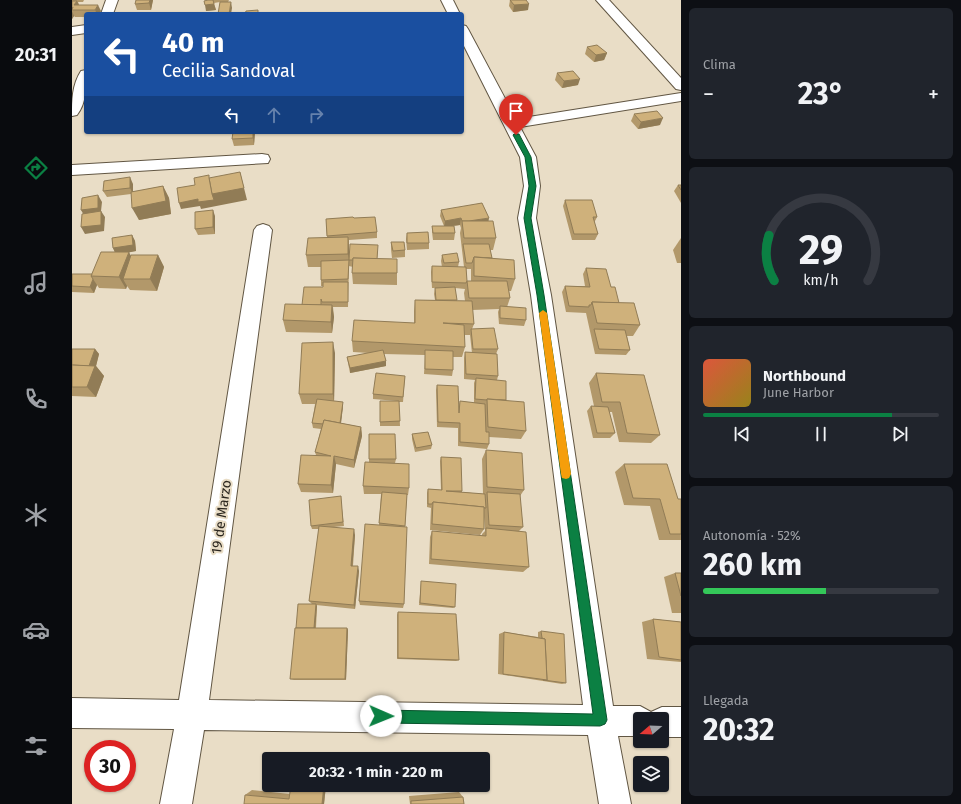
<!DOCTYPE html>
<html lang="es">
<head>
<meta charset="utf-8">
<style>
  body { margin:0; font-family:"Fira Sans",sans-serif; background:#20242c; color:#f1f3f6; height:100vh; display:flex; flex-direction:column; font-size:15px; white-space:nowrap }
  * { box-sizing:border-box; margin:0 }
  p { font-size:13px; color:#9ea1a6 }
  .icon { flex:none; width:22px; height:22px; fill:none; stroke:currentColor; stroke-width:2; stroke-linecap:round; stroke-linejoin:round }
  .map { position:relative; flex:1; overflow:hidden }
  .details { display:flex; flex-direction:column; gap:8px; padding:8px; background:#0d0f14; width:280px }
  .details>* { flex:none }
  .top-card { position:absolute; left:12px; top:12px; width:380px; height:122px; border-radius:4px; box-shadow:0 1px 3px #0004; background:#1a4fa0; color:#fff; overflow:hidden }
  .needle { width:26px; rotate:251deg }
  .buttons { position:absolute; left:561px; top:712px; display:grid; gap:8px }
  .buttons a { display:grid; place-items:center; width:36px; height:36px; border-radius:4px; background:#171b24; box-shadow:0 1px 3px #0004; font-size:20px }
  .speed { position:absolute; left:12px; top:740px; display:flex; gap:8px; font-size:20px; font-weight:700; text-align:center }
  .speed>* { display:grid; place-content:center; width:52px; height:52px; border-radius:50%; background:#171b24; box-shadow:0 1px 3px #0004; line-height:1 }
  .speed .limit { border:6px solid #d22; background:#fff; color:#111 }
  .pin { position:absolute; display:grid; place-items:center; width:34px; height:34px; color:#fff; margin:-41px -17px; border-radius:50% 50% 50% 0; rotate:-45deg; box-shadow:0 0 4px #0007 }
  .pin .icon { rotate:45deg }
  .me { position:absolute; width:44px; margin:-22px; rotate:91deg; stroke-linejoin:round; filter:drop-shadow(0 0 3px #0008) }
  .turn { display:flex; align-items:center; gap:14px; height:84px; padding:0 12px; font-size:18px }
  .turn .icon { width:52px; height:52px; stroke-width:2.5 }
  .turn b { display:block; font-size:28px; line-height:34px }
  .lanes { display:flex; align-items:center; height:38px; padding:0 12px; background:#0003; justify-content:center; gap:20px; direction:ltr }
  .lanes .off { opacity:.35 }
  .big { font-size:30px; font-weight:700; line-height:1.1 }
  .details .tile { flex:1; display:flex; flex-direction:column; justify-content:center; gap:6px; min-width:0; padding:0 14px; border-radius:6px; background:#20242c }
  .details .dial { align-items:center; gap:0 }
  .dial svg { height:104px; overflow:visible; fill:none; stroke:#363941; stroke-width:7; stroke-linecap:round; text-anchor:middle }
  .dial text { fill:#f1f3f6; stroke:none }
  .song { display:flex; align-items:center; gap:12px }
  .cover { width:48px; height:48px; border-radius:6px; background:linear-gradient(135deg,hsl(10 70% 55%),hsl(50 70% 35%)) }
  .played { height:4px; border-radius:2px; background:linear-gradient(90deg,#0b8043 80%,#363941 80%) }
  .keys { display:flex; justify-content:space-around; direction:ltr }
  .heat { display:flex; justify-content:space-between; align-items:center; font-size:22px; direction:ltr }
  .charge { height:6px; border-radius:3px; background:linear-gradient(90deg,#34c759 52%,#363941 0) }
  .trip { position:absolute; left:190px; top:752px; width:228px; height:40px; border-radius:4px; background:#171b24; box-shadow:0 1px 3px #0004; font-weight:700; line-height:40px; text-align:center }
  main { display:flex; flex:1; min-height:0 }
  .menu { display:flex; flex-direction:column; width:72px; justify-content:space-around; align-items:center; background:#090b0e; color:#9ea1a6 }
  .menu .icon { width:28px; height:28px }
  .menu .current { color:#0b8043 }
  .menu b { font-size:18px; color:#f1f3f6 }
  .map>svg:first-child { display:block }
  .lines { fill:none; stroke-linecap:round; stroke-linejoin:round }
  .minor-casing { stroke:#615643; stroke-width:2 }
  .minor { fill:#fff; fill-rule:evenodd }
  .wall { fill:#b2986a; fill-rule:evenodd }
  .shaded-wall { fill:#917c56 }
  .building { fill:#cfb17b; stroke:#917c56 }
  .route { fill:#0b8043; stroke:#07532c }
  .slow { fill:#f59e0b }
  .labels { text-anchor:middle; stroke-width:4; stroke-linejoin:round; paint-order:stroke }
  .street-label { font-size:14px; fill:#2c271f; stroke:#e9ddc6 }
</style>
</head>
<body>
<main>
<nav class="menu">
<b>20:31</b>
<svg class="icon current" aria-label="directions" viewBox="0 0 24 24"><path d="M12 3l9 9-9 9-9-9zM9 14v-3h6M13 9l2 2-2 2"/></svg>
<svg class="icon" aria-label="music" viewBox="0 0 24 24"><path d="M9 18V5l10-2v13"/><circle cx="6" cy="18" r="3"/><circle cx="16" cy="16" r="3"/></svg>
<svg class="icon" aria-label="phone" viewBox="0 0 24 24"><path d="M5 4h4l2 5-3 2q2 4 5 5l2-3 5 2v4C11 20 4 13 5 4z"/></svg>
<svg class="icon" aria-label="climate" viewBox="0 0 24 24"><path d="M12 3v18M4 7l16 10M4 17L20 7"/></svg>
<svg class="icon" aria-label="car" viewBox="0 0 24 24"><path d="M5 17H2v-5l4-1 3-4h7l3 4 3 1v5h-3M9 17h6M6 11h13"/><circle cx="7" cy="17" r="2"/><circle cx="17" cy="17" r="2"/></svg>
<svg class="icon" aria-label="filters" viewBox="0 0 24 24"><path d="M4 7h16M4 17h16"/><circle cx="9" cy="7" r="2"/><circle cx="15" cy="17" r="2"/></svg>
</nav>
<div class="map">
<svg width="609" height="804" viewBox="0 0 609 804">
  <rect width="100%" height="100%" fill="#e9ddc6"/>
  <g class="lines">
    <g class="minor-casing">
      <g id="minor">
        <path d="M34 0H46L41 14H29Z"/>
        <path d="M369 0H381L388 14H376Z"/>
        <path d="M524 0H537L609 78V90L604 89Z"/>
        <path d="M14 25V33L0 35V27Z"/>
        <path d="M390 25 394 26 396 29 444 119 609 93V101L448 127 464 157 468 186 464 218 479 295 541 706H568L579 712 590 707H609V737H590V719H568V736H546L559 804H527L516 735 132 730 120 804H88L102 729 0 728V698L107 700 182 230 185 226 191 224 197 226 200 230 137 700 511 705 459 295 446 218 452 186 448 157 390 42Z"/>
        <path d="M14 70C14 86 15 102 5 115L0 116C0 100 0 85 9 71Z"/>
        <path d="M190 154 196 155 198 159 196 163 0 175V165Z"/>
      </g>
    </g>
    <use href="#minor" class="minor"/>
  </g>
  <g class="wall">
    <path d="M0 0H12L11 2H6L7 5 29 11 27 14H14V17H3L2 16 0 19Z"/>
    <path d="M81 0 79 10H65L63 4Z"/>
    <path d="M136 0H157L156 2 160 8 148 2 142 3 144 10 134 11Z"/>
    <path d="M438 0H454L456 10 441 12 437 6Z"/>
    <path d="M515 47 535 53 532 60 522 62 513 54Z"/>
    <path d="M485 73 506 85 490 88 483 80Z"/>
    <path d="M562 114 588 125 566 129 559 121Z"/>
    <path d="M161 132H183L182 145 162 146 160 139Z"/>
    <path d="M61 184V192L91 186 97 198 99 214 67 220 59 194 35 197 31 191Z"/>
    <path d="M606 185H609V203L602 191Z"/>
    <path d="M493 200 525 217 522 223 526 234 523 240H500L491 206Z"/>
    <path d="M369 210 417 221 424 238 421 250H418L420 258 443 279 439 291H437L438 298 435 307 454 320 452 326 427 324 426 312 427 309 400 310 402 324 400 329 426 349 424 354 426 376 425 380 434 400 454 431 449 439 417 437V444L415 449 386 446V428L365 427 364 390 365 385 387 406 388 401 402 403V383L403 380 392 379V358L393 352 400 353 398 335H392L393 347 390 357H381V370L380 376 352 374 353 355 312 354 314 361V366L278 373 276 363 275 357 297 353 281 352 280 341 342 323V311L343 300H363L362 294 363 288H360L359 272 360 266 370 267 369 261 370 255 387 262 386 267H392L388 233 389 228 388 225 380 226 383 233 382 240H361L360 232V226H372L368 216ZM394 269H399V281H395ZM383 288 393 289 392 293 393 301H385Z"/>
    <path d="M143 216V234L126 235 123 229Z"/>
    <path d="M282 218 305 232V238L277 240V256L306 251 305 259 325 273V285L281 284 280 273 281 267 277 266 276 307H261L262 317 260 333 214 332 211 320 251 287V286H249V267H236L234 255 255 237 254 219Z"/>
    <path d="M335 233 357 243V249L335 250 334 239Z"/>
    <path d="M60 235 63 241 64 251 56 252 58 256 86 255 92 267 85 291 58 290 55 286 54 289 27 288 25 285 22 293 0 292V274H20L43 252 41 248Z"/>
    <path d="M609 238V263H605L601 250Z"/>
    <path d="M319 242 333 250V257L320 258 319 249Z"/>
    <path d="M514 268 539 287 547 303 568 325 561 336H555L558 350 554 355 523 354 514 313 494 312 490 292 493 286H513L511 274Z"/>
    <path d="M0 349H23L27 354 24 366 32 376 24 397 0 396Z"/>
    <path d="M263 353 262 401 271 406 269 423 289 427 290 436 282 468 264 464 261 493 229 492 226 484 244 455 243 452 249 429 241 428 240 423 243 404H230L227 394Z"/>
    <path d="M524 373 588 435 579 443 547 442 540 412H537L543 433 538 438H521L515 411 519 406H522L517 383Z"/>
    <path d="M333 376 331 402H327L328 426H308V401H325L301 399V394Z"/>
    <path d="M340 434 360 445 359 449 343 452 340 439Z"/>
    <path d="M414 450 452 490 448 496 451 527 447 531 457 567 451 572 357 564 358 537 360 531 410 536V534L413 531 412 517V529L408 535 358 530 359 508 355 507V493L356 489 369 490 368 461 369 457 390 491V492L411 494 410 459Z"/>
    <path d="M297 459H324L323 463 337 488 336 495H335L333 527 332 604 331 608 288 605 287 601 307 525 309 494H292L291 486 297 462Z"/>
    <path d="M552 464 606 499H609V540H587L578 506 552 505 543 472Z"/>
    <path d="M269 500 272 526 262 527 283 535 281 566 287 571 283 609 244 605 245 606 244 628H275L276 630 274 680H222L218 679 224 628 240 604 237 601 247 529H240L239 526Z"/>
    <path d="M603 573H609V613H600L592 577Z"/>
    <path d="M349 581 383 607 381 608 347 605 349 583Z"/>
    <path d="M326 612 387 660 384 661 325 659V615Z"/>
    <path d="M581 619 609 622V662L575 659 570 622Z"/>
    <path d="M469 631 494 683 490 684 426 674 427 634 432 632 466 637V632Z"/>
    <path d="M219 785H254L252 804 173 795 180 790 218 794Z"/>
    <path d="M387 792 391 797 392 804H338L337 796Z"/>
  </g>
  <g class="shaded-wall">
    <path d="M78 0H81L79 10 77 3Z"/>
    <path d="M5 1 8 7 2 5Z"/>
    <path d="M159 2 160 8 159 14H157Z"/>
    <path d="M142 4 144 10 134 11 133 5Z"/>
    <path d="M457 4 456 10 441 12 442 5Z"/>
    <path d="M26 5 29 11 27 14H25L23 10Z"/>
    <path d="M0 11 2 16 0 19Z"/>
    <path d="M535 53 532 60 522 62 524 55Z"/>
    <path d="M508 79 506 85 490 88 492 81Z"/>
    <path d="M591 118 588 125 566 129 569 122Z"/>
    <path d="M181 132H183L182 145 181 138Z"/>
    <path d="M168 172 175 200 129 209 128 206 109 209 107 203 140 194Z"/>
    <path d="M58 177 61 184V194L58 188Z"/>
    <path d="M91 186 97 198 99 214 67 220 60 208Z"/>
    <path d="M26 195 30 202 29 211 33 217 32 231 13 234 9 227 13 217 9 210Z"/>
    <path d="M141 210 143 216V234L141 227Z"/>
    <path d="M389 218 388 225 372 227 373 221Z"/>
    <path d="M417 218 416 224 391 222Z"/>
    <path d="M60 235 63 241 64 251 44 255 41 248Z"/>
    <path d="M276 237 277 249V260L276 254Z"/>
    <path d="M57 252 63 264 51 279 55 286 54 289 47 277Z"/>
    <path d="M86 255 92 267 85 291 78 279Z"/>
    <path d="M21 279 25 285 22 293 18 287Z"/>
    <path d="M260 305 262 317 260 333 259 322Z"/>
    <path d="M261 342 263 353 262 404 261 394Z"/>
    <path d="M23 349 27 354 24 366 32 376 24 397 15 387 16 369Z"/>
    <path d="M314 361V366L278 373V368Z"/>
    <path d="M271 402V406L268 431 267 426Z"/>
    <path d="M289 427 290 436 282 468V460Z"/>
    <path d="M262 456 264 464 261 493 259 485Z"/>
    <path d="M282 529 283 535 280 570 279 566Z"/>
    <path d="M286 566 287 571 283 609 282 605Z"/>
    <path d="M244 604 245 606 243 630 242 629Z"/>
    <path d="M275 628 276 630 274 680 273 679Z"/>
    <path d="M252 785H254L252 804H250Z"/>
  </g>
  <g class="building">
    <path d="M64 0H78L77 3 63 4Z"/>
    <path d="M136 0H141L142 4 133 5 132 1Z"/>
    <path d="M438 0H454L457 4 442 5Z"/>
    <path d="M0 1H5L2 5H26L23 10H0L1 7 0 8Z"/>
    <path d="M148 2H159L157 14H146Z"/>
    <path d="M186 10V14H173L174 11Z"/>
    <path d="M525 45 535 53 524 55 515 47Z"/>
    <path d="M501 71 508 79 492 81 485 73Z"/>
    <path d="M585 111 591 118 569 122 562 114Z"/>
    <path d="M161 132H181V138L160 139Z"/>
    <path d="M168 172 172 188 140 194 137 178Z"/>
    <path d="M137 175V178L140 194 142 200 126 202V199L107 203 105 188 123 185 122 178Z"/>
    <path d="M58 177V188L31 191 32 181Z"/>
    <path d="M606 185H609V190Z"/>
    <path d="M91 186 94 201 60 208 59 192Z"/>
    <path d="M26 195V208L9 210 10 198Z"/>
    <path d="M493 200H520L525 217H521L526 234H502Z"/>
    <path d="M410 203 417 218 397 221H390L389 218 373 221 369 210Z"/>
    <path d="M141 210V227L123 229V212Z"/>
    <path d="M29 211V225L9 227 10 214Z"/>
    <path d="M281 217 282 218 303 217 305 232 255 236 254 219Z"/>
    <path d="M390 221H421L424 238H392Z"/>
    <path d="M360 226H382L383 233H361Z"/>
    <path d="M356 232 357 243H335V233Z"/>
    <path d="M60 235 61 245 41 248 40 238Z"/>
    <path d="M276 237V254L234 255 236 238Z"/>
    <path d="M319 242H332L333 250 321 251Z"/>
    <path d="M278 244 306 245 305 259 281 258V260H277Z"/>
    <path d="M391 244H417L420 258 402 257 400 263H394Z"/>
    <path d="M29 252H57L47 277 19 276Z"/>
    <path d="M385 253 387 262 372 263 370 255Z"/>
    <path d="M59 255H86L78 279H51Z"/>
    <path d="M402 257 442 260 443 279 402 276Z"/>
    <path d="M281 258 325 259V273H280Z"/>
    <path d="M277 260 276 279 249 280V261Z"/>
    <path d="M360 266 394 267 395 281 394 283 360 282Z"/>
    <path d="M514 268 534 269 539 287H543L547 303 520 302 519 305H517V307L497 306 493 286 518 287Z"/>
    <path d="M0 274H20L19 276 21 279 18 287 0 286Z"/>
    <path d="M395 281H435L438 298H397Z"/>
    <path d="M251 282H276V302H250L249 299V305H230L232 287H251Z"/>
    <path d="M383 287 385 300H364L363 288Z"/>
    <path d="M343 300 400 301 402 324 371 323 392 325 393 347 280 341 282 320 343 323Z"/>
    <path d="M520 302 562 303 568 325 525 323Z"/>
    <path d="M213 304 260 305 259 322 211 320Z"/>
    <path d="M428 306 454 308V320L428 318Z"/>
    <path d="M422 328 426 349H401L399 329Z"/>
    <path d="M522 329 553 330 558 350 527 349Z"/>
    <path d="M261 342V394H227L230 343Z"/>
    <path d="M0 349H23L17 366 0 365Z"/>
    <path d="M311 350 314 361 278 368 275 357Z"/>
    <path d="M353 350 381 351V370L353 369Z"/>
    <path d="M393 352 425 354 426 376 394 374Z"/>
    <path d="M0 365 23 366 15 387H0Z"/>
    <path d="M304 373 333 376 331 397 301 394Z"/>
    <path d="M524 373 572 375 588 435 555 433 548 402H530Z"/>
    <path d="M404 378 434 381V400L415 399V400L403 399Z"/>
    <path d="M365 385 386 386 387 413 388 401 413 404 414 432H417V444L388 442V423L366 422Z"/>
    <path d="M245 399 271 402 268 423 252 420 251 424 240 423Z"/>
    <path d="M415 399 452 402 454 431 416 427Z"/>
    <path d="M308 401H327L328 421 308 422Z"/>
    <path d="M519 406 536 407 543 433H525Z"/>
    <path d="M252 420 289 427 282 460 262 456 259 485 226 484 229 455 259 456 243 452Z"/>
    <path d="M356 432 360 445 344 448 340 434Z"/>
    <path d="M297 434H323L324 459H297Z"/>
    <path d="M414 450 450 453 452 490 415 487Z"/>
    <path d="M369 457 389 458 390 491H374L413 494 414 508H412V507L361 502 360 504H356V489L370 490Z"/>
    <path d="M293 462 337 464V488L291 486Z"/>
    <path d="M552 464H595L606 499H609V534H598L588 499 561 498Z"/>
    <path d="M310 492 335 494 333 526 307 523Z"/>
    <path d="M415 492 448 494 451 527 417 525Z"/>
    <path d="M269 496 271 522 239 526 237 500Z"/>
    <path d="M361 502 412 507V529L360 524Z"/>
    <path d="M293 524 335 527 332 604 287 601Z"/>
    <path d="M247 526 282 529 279 566H286L282 605 237 601Z"/>
    <path d="M414 528 454 532 457 567 359 559 360 531 414 536Z"/>
    <path d="M603 573H609V596Z"/>
    <path d="M349 581 384 584 383 607 348 603Z"/>
    <path d="M226 604H244L242 628H224Z"/>
    <path d="M326 612 384 614 387 660 326 658Z"/>
    <path d="M581 619 609 622V660L587 657Z"/>
    <path d="M223 628H275L273 679H218Z"/>
    <path d="M469 631 492 634 494 683 471 680H475L473 639 470 638Z"/>
    <path d="M432 632 473 639 475 680 431 674Z"/>
    <path d="M219 785H252L250 804H172L173 795 217 799Z"/>
    <path d="M391 797 392 804H339V801Z"/>
  </g>
  <path class="route" d="M442 134H447L459 157 464 186 459 218 472 295 535 720 533 724 528 726 309 723 304 721 303 716 304 712 309 710 521 714 465 295 452 218 457 186 453 157 441 135Z"/>
  <path class="slow" d="M471 310 475 313 499 474 497 478 494 479 490 478 489 474 467 313Z"/>
  <g class="labels">
    <g class="street-label">
      <text transform="translate(149 517) rotate(-82)" y="5">19 de Marzo</text>
    </g>
  </g>
</svg>
<div class="buttons">
<a><svg class="needle" viewBox="-14 -14 28 28"><path d="M0-13l5 13h-10z" fill="#e53935"/><path d="M0 13l5-13h-10z" fill="#9ea1a6"/></svg></a>
<a><svg class="icon" aria-label="layers" viewBox="0 0 24 24"><path d="M12 4l9 5-9 5-9-5zM3 14l9 5 9-5"/></svg></a>
</div>
<div class="speed"><div class="limit">30</div></div>
<div class="pin" style="left:444px;top:135px;background:#d93025"><svg class="icon" aria-label="arrive" viewBox="0 0 24 24"><path d="M6 21V4h12l-3 4 3 4H6"/></svg></div>
<svg class="me" style="left:309px;top:716px" viewBox="-20 -20 40 40"><circle r="19" fill="#fff"/><path d="M0-13L10 11 0 6-10 11z" fill="#0b8043"/></svg>
<div class="trip">20:32 · 1 min · 220 m</div>
<div class="top-card">
<div class="turn"><svg class="icon" aria-label="left" viewBox="0 0 24 24"><path d="M17 20v-9H6M10 6l-5 5 5 5"/></svg><div><b>40 m</b>Cecilia Sandoval</div></div>
<div class="lanes"><svg class="icon" aria-label="left" viewBox="0 0 24 24"><path d="M17 20v-9H6M10 6l-5 5 5 5"/></svg><svg class="icon off" aria-label="ahead" viewBox="0 0 24 24"><path d="M12 20V5M6 11l6-6 6 6"/></svg><svg class="icon off" aria-label="right" viewBox="0 0 24 24"><path d="M7 20v-9h11M14 6l5 5-5 5"/></svg></div>
</div>
</div>
<section class="details">
<div class="tile"><p>Clima</p>
<div class="heat"><a>−</a><b class="big">23°</b><a>+</a></div>
</div>
<div class="tile dial"><svg viewBox="0 0 100 80">
<path d="M14 69A42 42 0 1 1 86 69"/>
<path d="M14 69A42 42 0 0 1 10 34" stroke="#0b8043"/>
<text x="50" y="56" font-size="32" font-weight="700">29</text>
<text x="50" y="72" font-size="11">km/h</text>
</svg></div>
<div class="tile">
<div class="song"><i class="cover"></i><div><b>Northbound</b><p>June Harbor</p></div></div>
<div class="played"></div>
<div class="keys"><svg class="icon" aria-label="previous" viewBox="0 0 24 24"><path d="M18 5L8 12l10 7zM5 5v14"/></svg><svg class="icon" aria-label="pause" viewBox="0 0 24 24"><path d="M8 5v14M16 5v14"/></svg><svg class="icon" aria-label="next" viewBox="0 0 24 24"><path d="M6 5l10 7-10 7zM19 5v14"/></svg></div>
</div>
<div class="tile"><p>Autonomía · 52%</p><b class="big">260 km</b><div class="charge"></div></div>
<div class="tile"><p>Llegada</p><b class="big">20:32</b></div>
</section>
</main>
</body>
</html>
